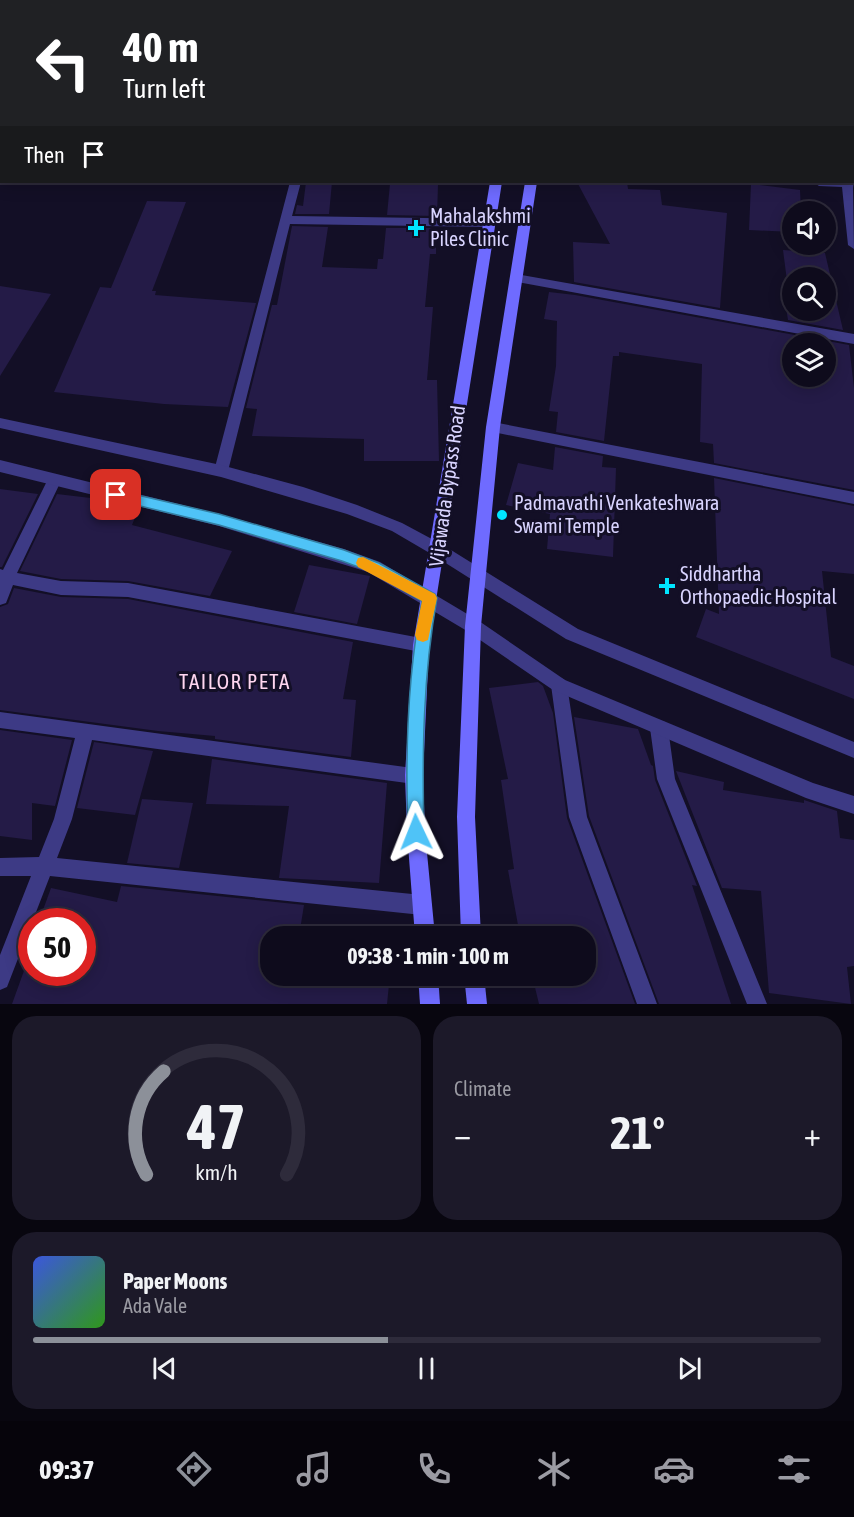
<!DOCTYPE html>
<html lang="en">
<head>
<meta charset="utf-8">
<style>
  body { margin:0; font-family:"Asap Condensed",sans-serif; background:#1c1929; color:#f1f3f6; height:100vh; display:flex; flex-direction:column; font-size:22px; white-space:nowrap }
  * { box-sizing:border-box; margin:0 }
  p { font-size:20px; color:#9b9ba3 }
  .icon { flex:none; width:33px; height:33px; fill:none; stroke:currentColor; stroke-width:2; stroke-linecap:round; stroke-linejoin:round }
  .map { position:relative; height:1004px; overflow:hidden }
  .side { display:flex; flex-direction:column; gap:12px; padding:12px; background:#08060f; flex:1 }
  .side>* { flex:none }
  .top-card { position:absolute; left:0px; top:0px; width:855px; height:183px; box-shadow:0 3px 15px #0003,0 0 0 2px #2e2b3b; background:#202124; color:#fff; overflow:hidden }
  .fabs { position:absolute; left:782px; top:201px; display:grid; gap:12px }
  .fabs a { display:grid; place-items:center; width:54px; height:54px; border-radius:50%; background:#0e0b1c; box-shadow:0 3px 15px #0003,0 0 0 2px #2e2b3b; font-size:30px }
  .speed { position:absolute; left:18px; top:908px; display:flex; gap:12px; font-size:30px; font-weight:700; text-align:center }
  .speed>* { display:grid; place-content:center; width:78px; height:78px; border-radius:50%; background:#0e0b1c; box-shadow:0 3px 15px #0003,0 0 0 2px #2e2b3b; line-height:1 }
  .speed .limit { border:9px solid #d22; background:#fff; color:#111 }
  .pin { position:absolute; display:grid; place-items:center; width:51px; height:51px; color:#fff; margin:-26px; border-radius:12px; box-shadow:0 3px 9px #0006 }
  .me { position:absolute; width:66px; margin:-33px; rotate:358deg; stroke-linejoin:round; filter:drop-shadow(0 0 4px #0008) }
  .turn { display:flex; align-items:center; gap:21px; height:126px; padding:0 24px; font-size:27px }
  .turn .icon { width:78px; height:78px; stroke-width:2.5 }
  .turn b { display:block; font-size:42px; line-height:51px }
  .then { display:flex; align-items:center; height:57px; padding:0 24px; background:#0003; gap:12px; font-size:22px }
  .big { font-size:45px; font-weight:700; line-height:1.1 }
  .side .card { flex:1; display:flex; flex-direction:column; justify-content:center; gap:9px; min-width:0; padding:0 21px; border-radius:24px; background:#1c1929 }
  .side .dial { align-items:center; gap:0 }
  .dial svg { height:156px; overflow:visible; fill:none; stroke:#2e2b3b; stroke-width:7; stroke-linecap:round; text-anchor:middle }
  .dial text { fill:#f1f3f6; stroke:none }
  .song { display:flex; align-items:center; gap:18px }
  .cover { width:72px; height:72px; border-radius:9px; background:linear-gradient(135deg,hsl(230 70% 55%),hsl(110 70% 35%)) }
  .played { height:6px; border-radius:3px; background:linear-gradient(90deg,#8c9099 45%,#2e2b3b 45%) }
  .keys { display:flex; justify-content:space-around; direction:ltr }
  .heat { display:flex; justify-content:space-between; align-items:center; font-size:33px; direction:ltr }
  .side .tiles { flex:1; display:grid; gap:12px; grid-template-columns:1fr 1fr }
  .card:last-child { grid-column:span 2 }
  .trip { position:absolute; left:260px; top:926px; width:336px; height:60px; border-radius:24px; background:#0e0b1c; box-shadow:0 3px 15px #0003,0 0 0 2px #2e2b3b; font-weight:700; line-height:60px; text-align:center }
  .tab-bar { display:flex; height:96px; justify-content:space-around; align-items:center; background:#06040b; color:#9b9ba3 }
  .tab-bar .icon { width:42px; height:42px }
  .tab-bar .current { color:#8c9099 }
  .tab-bar b { font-size:27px; color:#f1f3f6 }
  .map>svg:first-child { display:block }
  .building { fill:#241b47; fill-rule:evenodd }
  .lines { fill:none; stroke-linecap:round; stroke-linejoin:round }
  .minor { fill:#3d3a85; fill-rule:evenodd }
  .tertiary { fill:#3d3a85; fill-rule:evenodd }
  .secondary { fill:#6f6bff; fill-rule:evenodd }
  .route { fill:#4fc3f7; stroke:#337fa1; stroke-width:1.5 }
  .slow { fill:#f59e0b }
  .poi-dot { fill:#00e5ff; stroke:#130f26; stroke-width:2 }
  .labels { text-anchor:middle; stroke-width:6; stroke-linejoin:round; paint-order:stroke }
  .poi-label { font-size:20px; fill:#d9d4ff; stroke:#130f26; text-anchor:start }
  .street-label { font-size:20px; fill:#d9d4ff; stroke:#130f26 }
  .neighbourhood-label { font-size:21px; letter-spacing:1.5px; fill:#ffd6f0; stroke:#130f26 }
</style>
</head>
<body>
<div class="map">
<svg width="854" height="1004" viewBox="0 0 854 1004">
  <rect width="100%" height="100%" fill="#130f26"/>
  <g class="building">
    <path d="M306 182H332L329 214H295L297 205 303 206Z"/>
    <path d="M577 182H627L628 189 660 190 662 205 727 213 720 308 574 282 573 242 610 244Z"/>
    <path d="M390 184 438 185 437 216 387 215Z"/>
    <path d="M751 184 800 190 801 212H792V232L749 230Z"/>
    <path d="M147 201 186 202 152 291H156L155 295 256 303 228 407 164 404 54 392 100 287 111 288Z"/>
    <path d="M292 226 328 227 322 267 377 269 378 259H383L386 228H436V254H430L425 307H433L427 380H437L439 461H364V439L252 436 257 409 246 408 272 305H277Z"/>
    <path d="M783 250 825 253 843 330 788 320 784 295 789 296ZM792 278H825V310H792Z"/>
    <path d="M0 286 51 294 0 376Z"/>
    <path d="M549 292 575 295 849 345 854 388V490L714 463 713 444 700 442 702 364 619 352V356H613L604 441 556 432 558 412 549 411 556 366 557 321 544 319ZM792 344H825V376H792Z"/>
    <path d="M555 447 603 456 602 467 616 468 613 557 547 549 550 514 506 505 518 463 553 470Z"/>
    <path d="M714 478 854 506V574L822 571 831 657 854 666V699L696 637 706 609 719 614Z"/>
    <path d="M0 489 38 494 2 567H0Z"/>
    <path d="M57 494 99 499H101L99 505 138 510 132 525 232 551 210 596 128 581 61 579 20 571Z"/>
    <path d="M309 565 370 576 357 624 294 612Z"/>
    <path d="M14 588 61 597 128 599 353 642 343 699 356 700 351 757 215 739V736L158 731 0 710V607L8 604Z"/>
    <path d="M538 682 543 686 553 713 567 818 635 1004H539L532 975H585V936H520L508 870 514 869 501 780 508 779 489 688Z"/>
    <path d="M574 717 638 729 651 765 653 766 655 780 697 886 692 885 731 1004H659L589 816Z"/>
    <path d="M0 730 72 740 55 806 32 803V840L0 836Z"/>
    <path d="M94 742 153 751 135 815 77 808Z"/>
    <path d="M212 759 387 783 379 883 279 878 289 806 206 804Z"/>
    <path d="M676 771 724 782 723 790 804 803V800L837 811 840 838 854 840V966L847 967 851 1004 769 993 761 891 722 888Z"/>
    <path d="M142 799 193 803 179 868 127 863Z"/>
    <path d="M121 886 304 905 299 936H270V975H390L387 1004H12L25 968H22L32 941V972H82V921H39L51 888 117 902Z"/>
  </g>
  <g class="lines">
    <g class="minor">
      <path d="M0 0 6 2H2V6Z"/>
      <path d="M149 0H159L148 2Z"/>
      <path d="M693 0H711L692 2Z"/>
      <rect x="0" y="37" width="2" height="6"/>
      <rect x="0" y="81" width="2" height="6"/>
      <path d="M854 180 853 188 854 249 848 245 842 187 819 186 813 182Z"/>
      <path d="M290 182H301L292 216 490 219 496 223 490 227 290 224 228 471 226 475H216L214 471Z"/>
      <path d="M516 274 854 334V344L512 281 510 278Z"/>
      <path d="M493 422 854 492V504L493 432 486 427Z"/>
      <path d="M54 475 59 477 61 481 17 573 61 581 128 583 421 638 427 640 429 645 427 650 421 652 128 597 61 595 13 585 6 603 0 605V569L3 570 49 477Z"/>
      <path d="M559 677 565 680 567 685 587 817 657 1004H637L569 817 551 685 553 680Z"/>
      <path d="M0 712 420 769 423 775 420 781 414 784 92 740 72 819 57 858 422 895 429 898 432 905 429 912 422 915 50 876 7 987 0 990V955L31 876H0V858L39 857 54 819 75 738 0 728Z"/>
      <path d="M659 720 665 722 668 728 675 779 767 1004H747L657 779 650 728 653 722Z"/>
    </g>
    <g class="tertiary">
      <path d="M0 418 221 465 303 487 357 505 402 523 443 545 578 629 854 742V758L566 639 433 555 392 531 347 514 221 477 0 428Z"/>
      <path d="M0 460 219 514 344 549 380 562 479 621 565 680 813 783 854 796V814L806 798 553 690 467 631 368 572 219 526 0 472Z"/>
    </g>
    <g class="secondary">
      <rect x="533" y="0" width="10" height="2"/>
      <path d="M490 182H502L429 645 423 775 425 832 435 936H415L407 832 405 775 413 645Z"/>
      <path d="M525 182H537L500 427 481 626 475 817 481 936H461L457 817 465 626 486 427Z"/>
      <path d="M418 975H438L440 1004H420Z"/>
      <path d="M464 975H484L487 1004H467Z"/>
    </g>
  </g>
  <path class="route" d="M116 490 219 514 344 550 379 563 435 594 437 598C423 675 422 754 424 832L422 838 416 841 410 838 408 832C405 755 407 677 422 601L369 571 342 561 219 525 111 499 109 495Z"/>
  <path class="slow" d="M363 557 435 594 437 598 428 640 423 642 417 640 415 635 422 601 358 567 356 563 358 558Z"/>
  <g class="poi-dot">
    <path d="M413 219h6v6h6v6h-6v6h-6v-6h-6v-6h6z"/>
    <circle cx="502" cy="515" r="6"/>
    <path d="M664 577h6v6h6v6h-6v6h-6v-6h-6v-6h6z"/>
  </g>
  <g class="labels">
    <g class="poi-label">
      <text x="430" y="223">Mahalakshmi<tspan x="430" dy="23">Piles Clinic</tspan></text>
      <text x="514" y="510">Padmavathi Venkateshwara<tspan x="514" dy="23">Swami Temple</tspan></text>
      <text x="680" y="581">Siddhartha<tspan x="680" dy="23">Orthopaedic Hospital</tspan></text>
    </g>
    <g class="street-label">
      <text transform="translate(447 486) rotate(-82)" y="7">Vijawada Bypass Road</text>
    </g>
    <g class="neighbourhood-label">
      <text x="235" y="689">TAILOR PETA</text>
    </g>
  </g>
</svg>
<div class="fabs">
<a><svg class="icon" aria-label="sound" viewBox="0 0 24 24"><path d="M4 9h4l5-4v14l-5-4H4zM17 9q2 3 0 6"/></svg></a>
<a><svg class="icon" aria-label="search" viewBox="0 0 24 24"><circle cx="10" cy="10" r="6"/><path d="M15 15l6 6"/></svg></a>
<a><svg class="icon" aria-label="layers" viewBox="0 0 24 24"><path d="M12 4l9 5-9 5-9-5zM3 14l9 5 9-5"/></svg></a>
</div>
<div class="speed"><div class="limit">50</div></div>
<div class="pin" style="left:116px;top:495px;background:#d93025"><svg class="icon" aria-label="arrive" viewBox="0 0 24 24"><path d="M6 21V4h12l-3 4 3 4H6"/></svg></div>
<svg class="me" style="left:416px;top:832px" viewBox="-20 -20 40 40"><path d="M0-17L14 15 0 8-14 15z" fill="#4fc3f7" stroke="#fff" stroke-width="4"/></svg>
<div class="trip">09:38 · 1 min · 100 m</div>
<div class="top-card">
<div class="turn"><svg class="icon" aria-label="left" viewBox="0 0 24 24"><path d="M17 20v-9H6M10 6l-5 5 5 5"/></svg><div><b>40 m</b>Turn left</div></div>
<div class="then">Then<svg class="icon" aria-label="arrive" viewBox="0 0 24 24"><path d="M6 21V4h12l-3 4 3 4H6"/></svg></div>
</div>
</div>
<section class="side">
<div class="tiles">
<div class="card dial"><svg viewBox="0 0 100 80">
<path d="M14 69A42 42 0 1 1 86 69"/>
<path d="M14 69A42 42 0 0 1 23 16" stroke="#8c9099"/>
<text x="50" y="56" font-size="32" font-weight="700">47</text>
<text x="50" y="72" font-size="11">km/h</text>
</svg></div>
<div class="card"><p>Climate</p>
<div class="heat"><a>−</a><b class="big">21°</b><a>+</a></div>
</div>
<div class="card">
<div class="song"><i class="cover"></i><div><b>Paper Moons</b><p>Ada Vale</p></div></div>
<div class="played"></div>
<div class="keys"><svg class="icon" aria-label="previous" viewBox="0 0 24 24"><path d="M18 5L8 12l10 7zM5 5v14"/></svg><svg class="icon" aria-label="pause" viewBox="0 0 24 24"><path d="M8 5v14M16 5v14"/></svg><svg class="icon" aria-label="next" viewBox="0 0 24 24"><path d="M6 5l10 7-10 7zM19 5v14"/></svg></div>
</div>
</div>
</section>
<nav class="tab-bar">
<b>09:37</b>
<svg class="icon current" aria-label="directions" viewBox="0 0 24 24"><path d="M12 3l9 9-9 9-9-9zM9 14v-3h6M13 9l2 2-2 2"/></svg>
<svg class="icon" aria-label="music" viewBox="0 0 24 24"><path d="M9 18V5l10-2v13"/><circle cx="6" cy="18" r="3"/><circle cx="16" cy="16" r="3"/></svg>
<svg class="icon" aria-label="phone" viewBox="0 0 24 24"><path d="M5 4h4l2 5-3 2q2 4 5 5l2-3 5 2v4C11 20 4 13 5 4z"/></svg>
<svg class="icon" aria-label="climate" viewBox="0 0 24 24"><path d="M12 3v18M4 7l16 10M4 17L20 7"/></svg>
<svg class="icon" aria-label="car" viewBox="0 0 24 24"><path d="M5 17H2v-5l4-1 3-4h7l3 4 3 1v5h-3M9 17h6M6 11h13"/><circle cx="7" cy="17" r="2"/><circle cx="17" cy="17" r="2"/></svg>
<svg class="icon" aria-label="filters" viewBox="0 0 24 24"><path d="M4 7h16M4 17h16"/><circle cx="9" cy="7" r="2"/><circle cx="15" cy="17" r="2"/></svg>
</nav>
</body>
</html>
